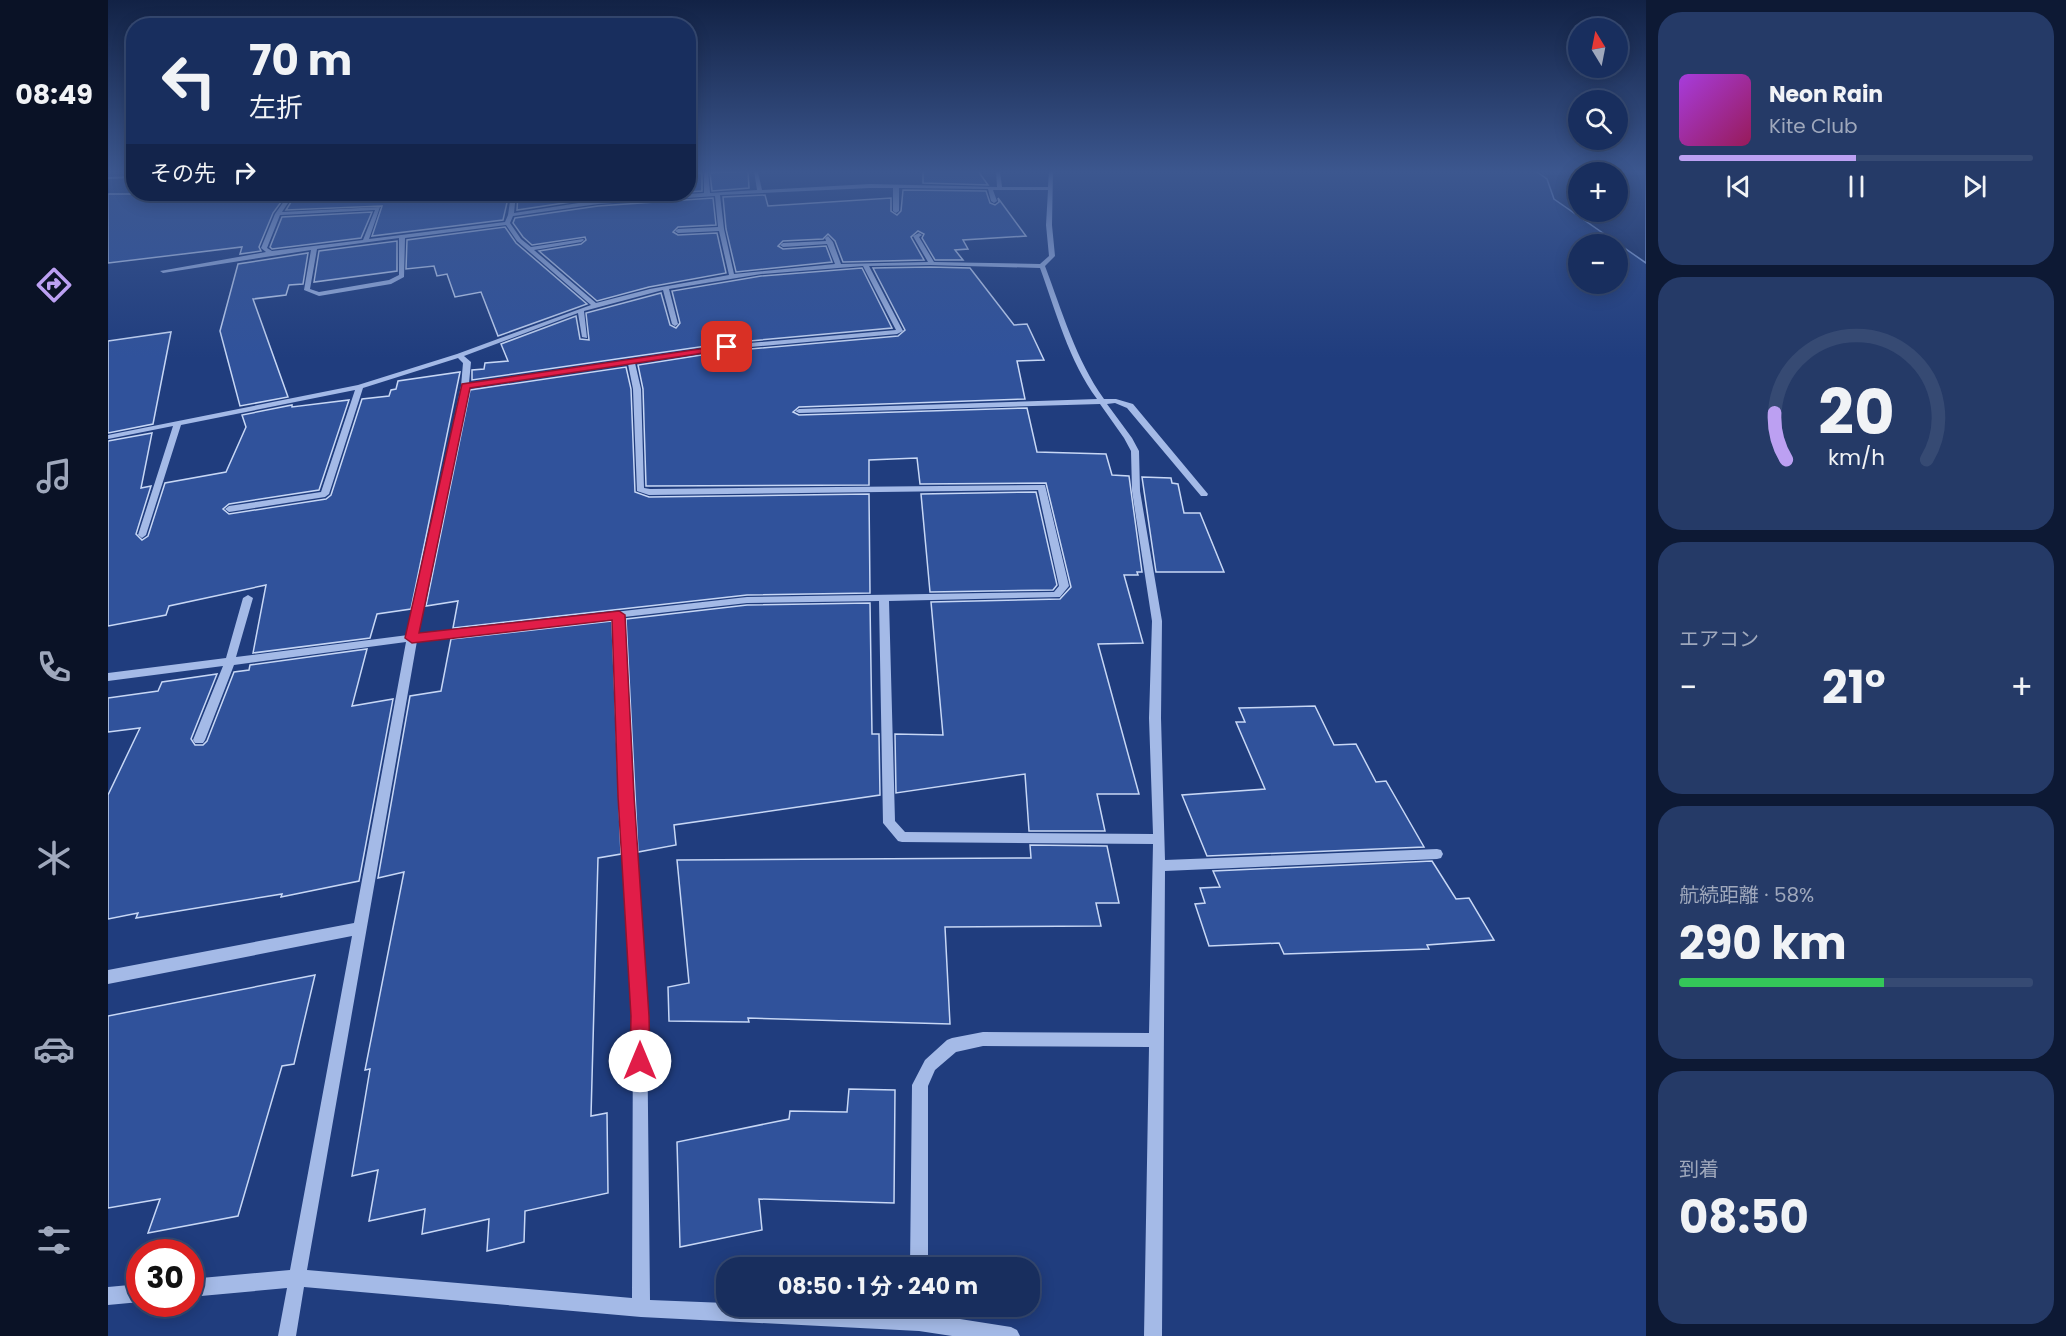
<!DOCTYPE html>
<html lang="ja">
<head>
<meta charset="utf-8">
<style>
  body { margin:0; font-family:Poppins,"Noto Sans JP",sans-serif; background:#253a67; color:#f1f3f6; height:100vh; display:flex; flex-direction:column; font-size:22px; white-space:nowrap }
  * { box-sizing:border-box; margin:0 }
  p { font-size:20px; color:#9fa8bc }
  .icon { flex:none; width:33px; height:33px; fill:none; stroke:currentColor; stroke-width:2; stroke-linecap:round; stroke-linejoin:round }
  .map { position:relative; flex:1; overflow:hidden }
  .sheet { display:flex; flex-direction:column; gap:12px; padding:12px; background:#0d1934; width:420px }
  .sheet>* { flex:none }
  .guide { position:absolute; left:18px; top:18px; width:570px; height:183px; border-radius:24px; box-shadow:0 3px 15px #0003,0 0 0 2px #364a73; background:#182e5e; color:#f1f3f6; overflow:hidden }
  .needle { width:39px; rotate:350deg }
  .buttons { position:absolute; left:1460px; top:18px; display:grid; gap:12px }
  .buttons a { display:grid; place-items:center; width:60px; height:60px; border-radius:50%; background:#182e5e; box-shadow:0 3px 15px #0003,0 0 0 2px #364a73; font-size:30px }
  .speed { position:absolute; left:18px; top:1239px; display:flex; gap:12px; font-size:30px; font-weight:700; text-align:center }
  .speed>* { display:grid; place-content:center; width:78px; height:78px; border-radius:50%; background:#182e5e; box-shadow:0 3px 15px #0003,0 0 0 2px #364a73; line-height:1 }
  .speed .limit { border:9px solid #d22; background:#fff; color:#111 }
  .pin { position:absolute; display:grid; place-items:center; width:51px; height:51px; color:#fff; margin:-26px; border-radius:12px; box-shadow:0 3px 9px #0006 }
  .me { position:absolute; width:66px; margin:-33px; rotate:0deg; stroke-linejoin:round; filter:drop-shadow(0 0 4px #0008) }
  .turn { display:flex; align-items:center; gap:21px; height:126px; padding:0 24px; font-size:27px }
  .turn .icon { width:78px; height:78px; stroke-width:2.5 }
  .turn b { display:block; font-size:42px; line-height:51px }
  .then { display:flex; align-items:center; height:57px; padding:0 24px; background:#0003; gap:12px; font-size:22px }
  .big { font-size:45px; font-weight:700; line-height:1.1 }
  .sheet .tile { flex:1; display:flex; flex-direction:column; justify-content:center; gap:9px; min-width:0; padding:0 21px; border-radius:24px; background:#253a67 }
  .sheet .dial { align-items:center; gap:0 }
  .dial svg { height:156px; overflow:visible; fill:none; stroke:#364a73; stroke-width:7; stroke-linecap:round; text-anchor:middle }
  .dial text { fill:#f1f3f6; stroke:none }
  .song { display:flex; align-items:center; gap:18px }
  .cover { width:72px; height:72px; border-radius:9px; background:linear-gradient(135deg,hsl(280 70% 55%),hsl(330 70% 35%)) }
  .played { height:6px; border-radius:3px; background:linear-gradient(90deg,#bca0f2 50%,#364a73 50%) }
  .keys { display:flex; justify-content:space-around; direction:ltr }
  .heat { display:flex; justify-content:space-between; align-items:center; font-size:33px; direction:ltr }
  .charge { height:9px; border-radius:4px; background:linear-gradient(90deg,#34c759 58%,#364a73 0) }
  .trip { position:absolute; left:608px; top:1257px; width:324px; height:60px; border-radius:24px; background:#182e5e; box-shadow:0 3px 15px #0003,0 0 0 2px #364a73; font-weight:700; line-height:60px; text-align:center }
  main { display:flex; flex:1; min-height:0 }
  .menu { display:flex; flex-direction:column; width:108px; justify-content:space-around; align-items:center; background:#0a1226; color:#9fa8bc }
  .menu .icon { width:42px; height:42px }
  .menu .active { color:#bca0f2 }
  .menu b { font-size:27px; color:#f1f3f6 }
  .map>svg:first-child { display:block }
  .water { fill:#162b5d; stroke:#98b3e8; stroke-width:1.5; fill-rule:evenodd }
  .building { fill:#30529b; stroke:#c7d7f5; stroke-width:1.5 }
  .lines { fill:none; stroke-linecap:round; stroke-linejoin:round }
  .minor { fill:#a4bae7; fill-rule:evenodd }
  .route { fill:#e11d48; stroke:#92132f; stroke-width:1.5 }
</style>
</head>
<body>
<main>
<nav class="menu">
<b>08:49</b>
<svg class="icon active" aria-label="directions" viewBox="0 0 24 24"><path d="M12 3l9 9-9 9-9-9zM9 14v-3h6M13 9l2 2-2 2"/></svg>
<svg class="icon" aria-label="music" viewBox="0 0 24 24"><path d="M9 18V5l10-2v13"/><circle cx="6" cy="18" r="3"/><circle cx="16" cy="16" r="3"/></svg>
<svg class="icon" aria-label="phone" viewBox="0 0 24 24"><path d="M5 4h4l2 5-3 2q2 4 5 5l2-3 5 2v4C11 20 4 13 5 4z"/></svg>
<svg class="icon" aria-label="climate" viewBox="0 0 24 24"><path d="M12 3v18M4 7l16 10M4 17L20 7"/></svg>
<svg class="icon" aria-label="car" viewBox="0 0 24 24"><path d="M5 17H2v-5l4-1 3-4h7l3 4 3 1v5h-3M9 17h6M6 11h13"/><circle cx="7" cy="17" r="2"/><circle cx="17" cy="17" r="2"/></svg>
<svg class="icon" aria-label="filters" viewBox="0 0 24 24"><path d="M4 7h16M4 17h16"/><circle cx="9" cy="7" r="2"/><circle cx="15" cy="17" r="2"/></svg>
</nav>
<div class="map">
<svg width="1538" height="1336" viewBox="0 0 1538 1336">
  <rect width="100%" height="100%" fill="#203d7e"/>
  <path class="water" d="M1428 171H1538V263L1446 199 1439 179ZM1470 172H1509V212H1470Z"/>
  <g class="building">
    <path d="M640 171 641 188 604 191 602 173Z"/>
    <path d="M815 171H870L880 185 815 183Z"/>
    <path d="M594 173V191L580 192V174Z"/>
    <path d="M795 190 878 191 882 203 887 205 891 202 890 198 918 236 855 240 860 249 847 250 855 260H827L814 238 816 234 810 231 803 237 816 260 735 262 727 241 720 234 715 239 675 241 670 246 675 249 718 246 724 262 628 272 618 229 615 197 657 195 660 206 783 198V211L789 215 793 211Z"/>
    <path d="M0 194H179L165 213 151 247 153 251 132 254 134 247 0 263Z"/>
    <path d="M188 194H401L395 220 264 236 274 206 178 210Z"/>
    <path d="M410 194H554L490 198 409 210Z"/>
    <path d="M605 198 608 225 570 227 565 232 570 235 609 233 618 273 541 287 489 301 431 251 473 244 478 240 477 237 424 245 415 237 405 223 407 218 490 206Z"/>
    <path d="M264 212 253 238 164 249 162 247 174 217Z"/>
    <path d="M397 227 408 243 479 304 390 336 373 292 347 297 339 274 329 276 326 266 298 269 299 240Z"/>
    <path d="M289 241V271L206 282 211 251Z"/>
    <path d="M200 253 195 284 181 285 178 295 145 299 180 397 132 406 112 331 130 264Z"/>
    <path d="M822 267 862 268 906 325 919 324 936 360 909 361 917 399 691 407 685 412 691 415 919 408 929 452 998 454 1004 475 1021 476 1034 572H1029L1030 575H1016L1035 643 990 644 1031 794H989L997 831H921L917 774 788 793 787 734 835 735 823 602 952 599 963 587 938 483 812 484 809 458 761 460V485L538 486 535 389 530 365 619 351 790 336 797 330 765 268Z"/>
    <path d="M754 268 784 328 619 343 364 380V370L376 369 377 363 400 361 393 344 468 316 472 339 481 340 478 313 553 293 562 325 568 328 572 323 564 291 653 276Z"/>
    <path d="M63 332 45 424 0 433V341Z"/>
    <path d="M518 367 523 389 527 492 541 497 761 494 762 593 639 595 345 628 350 601 318 606 362 390Z"/>
    <path d="M352 372 303 609 269 614 262 638 145 653 158 585 61 606 58 615 0 626V441L44 433 33 488 43 486 28 534 34 540 40 536 57 483 118 472 138 427 134 415 184 405V407L241 400 211 490 121 504 115 509 121 514 218 499 223 495 254 399 281 396 283 390 288 389 290 381Z"/>
    <path d="M1034 477 1063 478 1064 483 1070 484 1076 513H1092L1116 572H1048Z"/>
    <path d="M928 492 949 585 945 590 822 592 813 494Z"/>
    <path d="M762 603 764 734H771L772 795 566 825 568 845 530 852 518 619 639 605Z"/>
    <path d="M504 621 513 854 490 858 483 1116 499 1113 500 1193 417 1211 416 1242 379 1251 381 1219 314 1234 317 1209 261 1221 270 1170 244 1176 262 1069 257 1070 296 872 270 878 302 696 333 691 343 639Z"/>
    <path d="M259 649 244 706 285 699 251 881 173 897 174 894 28 918 30 913 0 919V795L32 728 0 732V698L50 691 54 682 109 674 83 739 87 745H95L99 741 126 672 141 670 142 665Z"/>
    <path d="M1207 706 1226 745 1248 744 1268 782 1278 781 1316 847 1099 856 1074 795 1157 789 1128 722H1137L1131 708Z"/>
    <path d="M922 845 999 846 1011 903H988L993 926 837 927 842 1024 640 1018 641 1022 561 1021 560 987 581 983 569 860 923 858Z"/>
    <path d="M1324 861 1348 899 1361 898 1386 940 1319 945 1321 949 1176 954 1171 943 1101 946 1087 904 1097 903 1092 888 1112 887 1105 871Z"/>
    <path d="M207 975 186 1064 174 1066 130 1216 40 1233 52 1199 0 1208V1016Z"/>
    <path d="M741 1089 787 1090 786 1203 651 1199 654 1230 572 1247 569 1142 681 1119 682 1111 739 1112Z"/>
  </g>
  <g class="lines">
    <g class="minor">
      <path d="M596 171H600L602 193 649 190 646 171 650 172 654 190 762 184 889 187 888 171H892L894 187H940L941 171H945L944 225 947 256 937 266C954 311 968 360 996 399H1008L1025 404 1100 494 1099 496H1093L1019 408 1007 403 999 404 1024 438 1031 451 1032 491 1054 621 1053 718 1057 860 1329 849 1333 850 1335 854 1333 858 1329 859 1057 871 1054 1336H1036L1041 1047 875 1046 848 1052 827 1070 820 1086V1268H802L804 1085 817 1060 839 1040 844 1038 875 1032 1041 1033 1045 844 794 842 790 841 775 823 771 601 639 603 516 617 524 797 539 1016 542 1300 618 1303V1306H680L802 1313V1306H820V1314L903 1327 909 1330 912 1336H844L811 1331 533 1317 196 1287 188 1336H170L179 1288 82 1297V1279L182 1270 244 936 0 984V970L246 923 298 642 126 665 97 740 95 743H87L85 740 115 666 0 681V673L118 658 135 598 140 595 145 598 128 657 300 635 353 386 355 363 350 358 255 388 221 494 217 497 121 512 117 509 121 506 213 492 247 390 73 425 38 535 34 538 30 535 65 426 0 439V435L250 385 349 354 483 305 409 241 398 225 297 238 296 277 283 284 211 296 196 290 203 250 55 273 52 271 158 252 153 248 167 214 181 194H186L174 212 272 207 261 239 397 222 400 215 403 194H408L406 213 490 200 596 193ZM762 188H785V211L788 213 791 211V188L880 189 883 201 886 203 889 201 885 190H940L938 225 941 256 932 264 826 262 811 237 814 235 811 233 805 236 820 262 733 264 725 242 720 236 717 238 718 241 675 243 672 245 675 247 719 244 727 264 626 274 616 229 612 195ZM607 196 610 227 570 229 567 231 570 233 611 231 621 275 542 289 488 303 426 250 473 242 476 240 475 239 423 247 413 239 402 223 405 216 490 204ZM267 210 255 240 164 251 159 248 172 215ZM291 238V275L281 280 211 292 202 289 209 249ZM822 265 932 268C948 312 961 361 989 399L691 409 687 411 691 413 992 404 1016 438 1023 451 1024 491 1044 621 1041 718 1045 834 797 832 787 821 781 601 952 597 961 586 937 485 542 489 536 488 533 389 527 363 619 349 789 334 795 331 761 266ZM755 266 788 330 619 345 361 383 363 362 356 356 470 313 474 337 479 338 476 311 555 290 564 324 567 326 570 324 561 289 653 274ZM520 364 525 389 529 491 541 495 930 490 951 586 946 592 639 597 310 634 360 388ZM506 618 512 797 525 1016 524 1298 199 1270 309 641Z"/>
      <path d="M26 176V178L0 179V177Z"/>
      <path d="M32 1284V1302L0 1305V1287Z"/>
    </g>
  </g>
  <linearGradient id="sky" x2="0" y2="1"><stop stop-color="#122245"/><stop offset="0.48" stop-color="#3c578f"/><stop offset="1" stop-color="#3c578f" stop-opacity="0"/></linearGradient>
  <rect width="1538" height="358" fill="url(#sky)"/>
  <path class="route" d="M619 345 624 347 622 349 362 388 311 633 511 611 517 615 526 796 541 1016 542 1061 539 1068 532 1071 525 1068 522 1061 523 1016 510 796 504 620 304 643 297 638 354 384Z"/>
</svg>
<div class="buttons">
<a><svg class="needle" viewBox="-14 -14 28 28"><path d="M0-13l5 13h-10z" fill="#e53935"/><path d="M0 13l5-13h-10z" fill="#9fa8bc"/></svg></a>
<a><svg class="icon" aria-label="search" viewBox="0 0 24 24"><circle cx="10" cy="10" r="6"/><path d="M15 15l6 6"/></svg></a>
<a>+</a>
<a>−</a>
</div>
<div class="speed"><div class="limit">30</div></div>
<div class="pin" style="left:619px;top:347px;background:#d93025"><svg class="icon" aria-label="arrive" viewBox="0 0 24 24"><path d="M6 21V4h12l-3 4 3 4H6"/></svg></div>
<svg class="me" style="left:532px;top:1061px" viewBox="-20 -20 40 40"><circle r="19" fill="#fff"/><path d="M0-13L10 11 0 6-10 11z" fill="#e11d48"/></svg>
<div class="trip">08:50 · 1 分 · 240 m</div>
<div class="guide">
<div class="turn"><svg class="icon" aria-label="left" viewBox="0 0 24 24"><path d="M17 20v-9H6M10 6l-5 5 5 5"/></svg><div><b>70 m</b>左折</div></div>
<div class="then">その先<svg class="icon" aria-label="right" viewBox="0 0 24 24"><path d="M7 20v-9h11M14 6l5 5-5 5"/></svg></div>
</div>
</div>
<section class="sheet">
<div class="tile">
<div class="song"><i class="cover"></i><div><b>Neon Rain</b><p>Kite Club</p></div></div>
<div class="played"></div>
<div class="keys"><svg class="icon" aria-label="previous" viewBox="0 0 24 24"><path d="M18 5L8 12l10 7zM5 5v14"/></svg><svg class="icon" aria-label="pause" viewBox="0 0 24 24"><path d="M8 5v14M16 5v14"/></svg><svg class="icon" aria-label="next" viewBox="0 0 24 24"><path d="M6 5l10 7-10 7zM19 5v14"/></svg></div>
</div>
<div class="tile dial"><svg viewBox="0 0 100 80">
<path d="M14 69A42 42 0 1 1 86 69"/>
<path d="M14 69A42 42 0 0 1 8 45" stroke="#bca0f2"/>
<text x="50" y="56" font-size="32" font-weight="700">20</text>
<text x="50" y="72" font-size="11">km/h</text>
</svg></div>
<div class="tile"><p>エアコン</p>
<div class="heat"><a>−</a><b class="big">21°</b><a>+</a></div>
</div>
<div class="tile"><p>航続距離 · 58%</p><b class="big">290 km</b><div class="charge"></div></div>
<div class="tile"><p>到着</p><b class="big">08:50</b></div>
</section>
</main>
</body>
</html>
